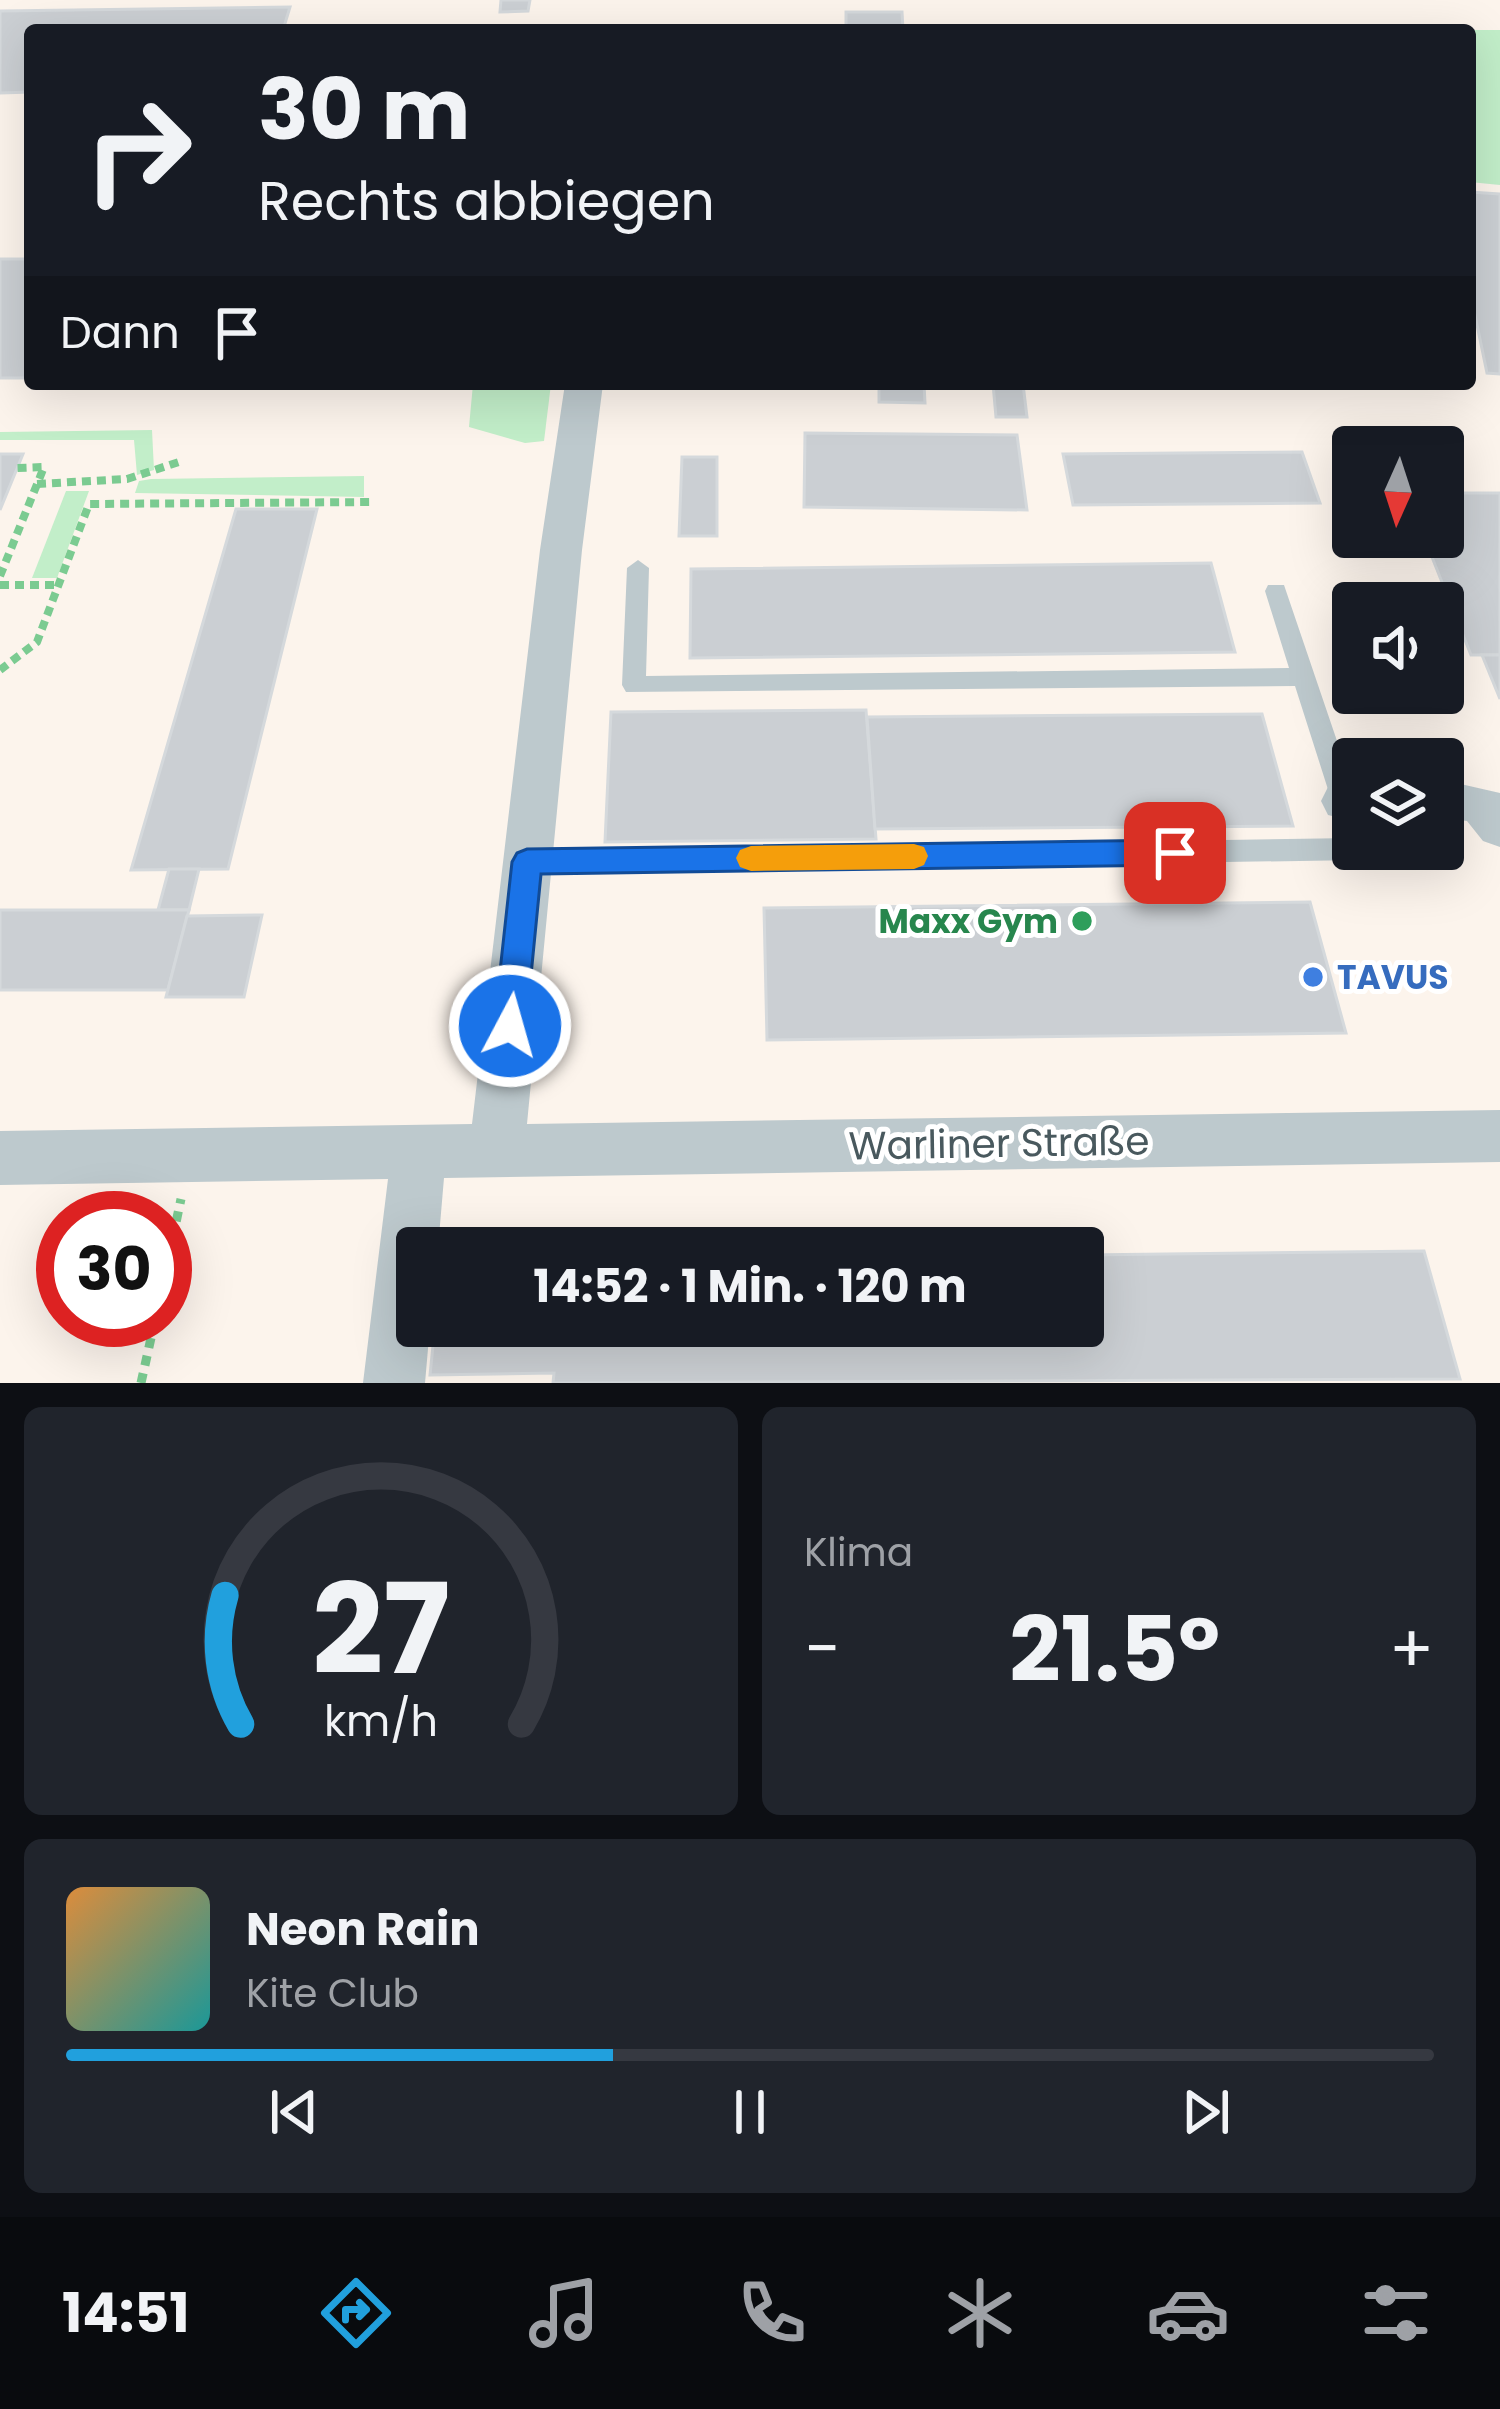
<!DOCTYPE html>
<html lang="de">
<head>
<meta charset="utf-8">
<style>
  body { margin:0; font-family:Poppins,sans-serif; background:#20242c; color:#f1f3f6; height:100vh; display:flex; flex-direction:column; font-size:45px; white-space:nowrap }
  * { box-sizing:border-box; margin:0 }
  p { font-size:39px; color:#9ea1a6 }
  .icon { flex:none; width:66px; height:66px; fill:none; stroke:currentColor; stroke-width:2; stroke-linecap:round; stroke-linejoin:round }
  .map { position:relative; height:1383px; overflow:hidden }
  .panel { display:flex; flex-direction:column; gap:24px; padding:24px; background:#0d0f14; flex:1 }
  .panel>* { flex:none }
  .banner { position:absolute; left:24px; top:24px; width:1452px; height:366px; border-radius:12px; box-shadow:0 12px 48px #0002; background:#171b24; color:#f1f3f6; overflow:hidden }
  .needle { width:78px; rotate:183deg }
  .buttons { position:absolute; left:1332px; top:426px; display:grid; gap:24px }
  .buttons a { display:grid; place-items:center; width:132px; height:132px; border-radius:12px; background:#171b24; box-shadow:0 12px 48px #0002; font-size:60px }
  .speed { position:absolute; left:36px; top:1191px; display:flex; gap:24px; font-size:60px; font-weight:700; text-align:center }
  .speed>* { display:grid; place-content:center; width:156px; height:156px; border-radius:50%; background:#171b24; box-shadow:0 12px 48px #0002; line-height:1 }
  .speed .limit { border:18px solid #d22; background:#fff; color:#111 }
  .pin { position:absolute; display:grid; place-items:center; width:102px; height:102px; color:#fff; margin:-51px; border-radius:24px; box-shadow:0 6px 18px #0006 }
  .me { position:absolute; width:132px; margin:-66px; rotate:6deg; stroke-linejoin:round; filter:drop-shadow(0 0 9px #0008) }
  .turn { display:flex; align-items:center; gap:42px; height:252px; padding:0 36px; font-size:54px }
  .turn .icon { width:156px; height:156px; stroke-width:2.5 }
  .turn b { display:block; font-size:84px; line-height:102px }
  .then { display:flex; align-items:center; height:114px; padding:0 36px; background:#0003; gap:24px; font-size:45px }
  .big { font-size:90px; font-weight:700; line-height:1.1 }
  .panel .tile { flex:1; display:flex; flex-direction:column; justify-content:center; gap:18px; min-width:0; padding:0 42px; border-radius:18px; background:#20242c }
  .panel .dial { align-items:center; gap:0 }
  .dial svg { height:312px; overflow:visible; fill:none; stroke:#363941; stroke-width:7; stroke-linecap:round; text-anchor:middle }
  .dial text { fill:#f1f3f6; stroke:none }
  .song { display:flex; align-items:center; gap:36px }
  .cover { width:144px; height:144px; border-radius:18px; background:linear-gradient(135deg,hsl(30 70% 55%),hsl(180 70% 35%)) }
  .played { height:12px; border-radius:6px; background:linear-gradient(90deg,#21a0dd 40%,#363941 40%) }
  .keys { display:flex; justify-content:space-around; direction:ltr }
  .heat { display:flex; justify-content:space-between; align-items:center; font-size:66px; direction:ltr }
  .panel .tiles { flex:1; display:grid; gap:24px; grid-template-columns:1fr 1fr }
  .tile:last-child { grid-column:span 2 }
  .trip { position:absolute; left:396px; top:1227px; width:708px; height:120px; border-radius:12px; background:#171b24; box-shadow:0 12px 48px #0002; font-weight:700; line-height:120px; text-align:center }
  .menu { display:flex; height:192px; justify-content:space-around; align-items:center; background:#090b0e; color:#9ea1a6 }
  .menu .icon { width:84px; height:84px }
  .menu .current { color:#21a0dd }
  .menu b { font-size:54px; color:#f1f3f6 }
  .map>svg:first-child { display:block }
  .commercial { fill:#fcf4ec; fill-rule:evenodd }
  .green { fill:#c2eec9 }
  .building { fill:#cbcfd3; stroke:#d5d9dc; stroke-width:3 }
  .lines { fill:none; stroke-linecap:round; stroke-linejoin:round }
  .path-far1 { stroke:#7bcb91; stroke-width:8; stroke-dasharray:9 6; stroke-linecap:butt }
  .path { stroke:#7bcb91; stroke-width:9; stroke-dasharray:10 8; stroke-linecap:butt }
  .service { fill:#bdc9cd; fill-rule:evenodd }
  .minor { fill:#bdc9cd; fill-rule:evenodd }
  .route { fill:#1a73e8; stroke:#114b97; stroke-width:3 }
  .slow { fill:#f59e0b }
  .leisure-dot { fill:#2e9e5b; stroke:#fff; stroke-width:4.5 }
  .shop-dot { fill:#3f7fe0; stroke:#fff; stroke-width:4.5 }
  .labels { text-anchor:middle; stroke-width:10; stroke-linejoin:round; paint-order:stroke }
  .leisure-label { font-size:33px; font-weight:bold; fill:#27864d; stroke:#fff; text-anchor:end }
  .shop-label { font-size:33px; font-weight:bold; fill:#366cbe; stroke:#fff; text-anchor:start }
  .near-street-label { font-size:39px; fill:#49595e; stroke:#fff }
</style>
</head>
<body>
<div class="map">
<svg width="1500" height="1383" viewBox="0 0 1500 1383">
  <rect width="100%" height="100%" fill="#f3f1f2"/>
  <path class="commercial" d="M0 0H1500V30H30V384H1470V182L1500 185V1383H0ZM1353 447H1443V537H1353ZM1353 603H1443V693H1353ZM1353 759H1443V849H1353ZM63 1218H165V1320H63ZM417 1248H1083V1326H417Z"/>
  <g class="green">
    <path d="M1470 30H1500V185L1470 182Z"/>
    <path d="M473 384H551L544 441 525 443 469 427Z"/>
    <path d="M152 430 154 470 137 475 134 440H0V432Z"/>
    <path d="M364 476V497L135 493 139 481 151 479Z"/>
    <path d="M66 491H89L57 578H32Z"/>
  </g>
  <g class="building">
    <path d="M501 0H530L528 11 500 12Z"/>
    <path d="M290 7 283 30H30V92L0 93V11Z"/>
    <path d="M846 12H902L903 30H846Z"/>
    <path d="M1470 192 1500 194V374L1487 373 1470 291Z"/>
    <rect x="0" y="259" width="30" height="119"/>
    <path d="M879 384H924L925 403 879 402Z"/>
    <path d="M993 384H1023L1027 417H996Z"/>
    <path d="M805 433 1017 435 1027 510 804 507Z"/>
    <path d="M1302 452 1320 503 1073 505 1063 454Z"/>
    <path d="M0 454H23L0 510Z"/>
    <path d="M682 457H717V536H679Z"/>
    <path d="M1443 493H1500V655H1471L1424 537H1443Z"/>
    <path d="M236 509H317L228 869 131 870Z"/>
    <path d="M1211 563 1235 652 690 658 691 569Z"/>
    <path d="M1482 655H1500V699Z"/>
    <path d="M866 710 876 839 605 842 611 712Z"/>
    <path d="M1262 714 1293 826 875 829 867 717Z"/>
    <path d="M169 869H199L189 910H158Z"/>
    <path d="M1310 902 1346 1033 767 1040 764 908Z"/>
    <path d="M0 910H189L168 990H0Z"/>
    <path d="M262 915 244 997H166L187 916Z"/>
    <path d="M1424 1251 1460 1379 553 1383 554 1373 430 1375 435 1326H1083V1255Z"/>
  </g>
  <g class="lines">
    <g class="path-far1">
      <path d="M37 484 127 479 179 462"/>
      <path d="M0 576 44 467 17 468"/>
      <path d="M0 585H58"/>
      <path d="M0 670 37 642 89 504 372 502"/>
    </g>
    <g class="path">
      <path d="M165 1274 181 1199"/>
      <path d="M141 1383 155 1320"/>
    </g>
    <g class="service">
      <path d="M638 560 649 568 646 676 1289 668 1265 591 1268 585H1284L1353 788V838L1344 835 1340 827 1295 686 626 692 622 685 627 568Z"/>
      <path d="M1353 838V849H1373L1369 857 1360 860 527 873 518 870 514 862 518 854 527 851Z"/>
    </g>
    <g class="minor">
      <path d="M565 384H603L582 550 527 1124 1500 1110V1162L444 1178 438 1248H417V1326H430L425 1383H363L388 1179 0 1185V1131L472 1124 540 550Z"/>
      <path d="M1443 780 1500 793V847L1483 841 1467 821 1443 818Z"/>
      <path d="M1353 781V821L1328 815 1321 801 1328 787Z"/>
    </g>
  </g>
  <path class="route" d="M1175 840 1186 844 1190 853 1186 861 1175 865 541 874 526 1026 521 1036 510 1041 499 1036 494 1026 512 862 517 853 527 849Z"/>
  <path class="slow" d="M914 844 924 847 928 856 924 865 914 869 751 871 740 867 736 858 740 850 751 846Z"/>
  <circle class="leisure-dot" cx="1082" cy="921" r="12"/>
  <circle class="shop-dot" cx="1313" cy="977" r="12"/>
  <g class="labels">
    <g class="leisure-label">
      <text x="1058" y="933">Maxx Gym</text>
    </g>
    <g class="shop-label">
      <text x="1337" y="989">TAVUS</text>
    </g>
    <g class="near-street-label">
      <text transform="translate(999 1143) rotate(-1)" y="14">Warliner Straße</text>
    </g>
  </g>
</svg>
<div class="buttons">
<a><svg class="needle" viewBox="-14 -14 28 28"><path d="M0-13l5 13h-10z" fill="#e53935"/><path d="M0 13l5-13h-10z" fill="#9ea1a6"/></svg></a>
<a><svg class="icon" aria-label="sound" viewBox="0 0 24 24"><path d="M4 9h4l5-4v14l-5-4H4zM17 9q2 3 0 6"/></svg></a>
<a><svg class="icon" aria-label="layers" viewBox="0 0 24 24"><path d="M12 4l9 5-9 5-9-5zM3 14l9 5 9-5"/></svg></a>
</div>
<div class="speed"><div class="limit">30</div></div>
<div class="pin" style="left:1175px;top:853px;background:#d93025"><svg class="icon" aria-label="arrive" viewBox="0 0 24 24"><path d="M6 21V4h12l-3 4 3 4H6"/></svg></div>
<svg class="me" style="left:510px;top:1026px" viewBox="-20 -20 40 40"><circle r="17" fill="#1a73e8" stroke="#fff" stroke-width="3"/><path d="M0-11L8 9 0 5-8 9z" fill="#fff"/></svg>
<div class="trip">14:52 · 1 Min. · 120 m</div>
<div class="banner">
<div class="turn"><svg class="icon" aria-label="right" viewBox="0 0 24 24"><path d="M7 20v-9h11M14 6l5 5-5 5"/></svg><div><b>30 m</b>Rechts abbiegen</div></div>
<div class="then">Dann<svg class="icon" aria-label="arrive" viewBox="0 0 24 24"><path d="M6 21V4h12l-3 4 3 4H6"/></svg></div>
</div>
</div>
<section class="panel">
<div class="tiles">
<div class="tile dial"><svg viewBox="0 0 100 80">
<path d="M14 69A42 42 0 1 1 86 69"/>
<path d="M14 69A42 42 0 0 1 10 36" stroke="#21a0dd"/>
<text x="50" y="56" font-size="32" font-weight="700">27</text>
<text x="50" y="72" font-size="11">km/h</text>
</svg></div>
<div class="tile"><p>Klima</p>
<div class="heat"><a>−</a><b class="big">21.5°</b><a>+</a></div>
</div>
<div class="tile">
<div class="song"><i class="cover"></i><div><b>Neon Rain</b><p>Kite Club</p></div></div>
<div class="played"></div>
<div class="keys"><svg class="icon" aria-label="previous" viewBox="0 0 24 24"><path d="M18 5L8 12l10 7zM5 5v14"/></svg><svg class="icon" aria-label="pause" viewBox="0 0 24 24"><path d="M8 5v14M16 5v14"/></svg><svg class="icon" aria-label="next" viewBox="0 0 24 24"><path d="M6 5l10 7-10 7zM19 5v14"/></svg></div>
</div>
</div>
</section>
<nav class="menu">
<b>14:51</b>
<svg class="icon current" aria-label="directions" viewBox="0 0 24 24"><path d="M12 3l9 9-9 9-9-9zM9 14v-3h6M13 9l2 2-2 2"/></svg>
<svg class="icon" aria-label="music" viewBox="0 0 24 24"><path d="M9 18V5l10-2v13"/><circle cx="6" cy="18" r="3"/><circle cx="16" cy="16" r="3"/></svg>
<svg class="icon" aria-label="phone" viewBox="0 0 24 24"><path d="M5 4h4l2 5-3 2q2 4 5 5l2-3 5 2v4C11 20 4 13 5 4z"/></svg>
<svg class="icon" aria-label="climate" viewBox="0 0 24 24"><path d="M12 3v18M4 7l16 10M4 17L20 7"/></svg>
<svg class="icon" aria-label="car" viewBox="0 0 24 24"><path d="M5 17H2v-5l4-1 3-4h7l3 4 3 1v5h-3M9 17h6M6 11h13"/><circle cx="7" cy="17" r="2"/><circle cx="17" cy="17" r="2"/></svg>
<svg class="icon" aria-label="filters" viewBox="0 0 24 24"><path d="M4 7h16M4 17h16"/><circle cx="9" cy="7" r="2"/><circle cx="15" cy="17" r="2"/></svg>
</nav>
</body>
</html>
